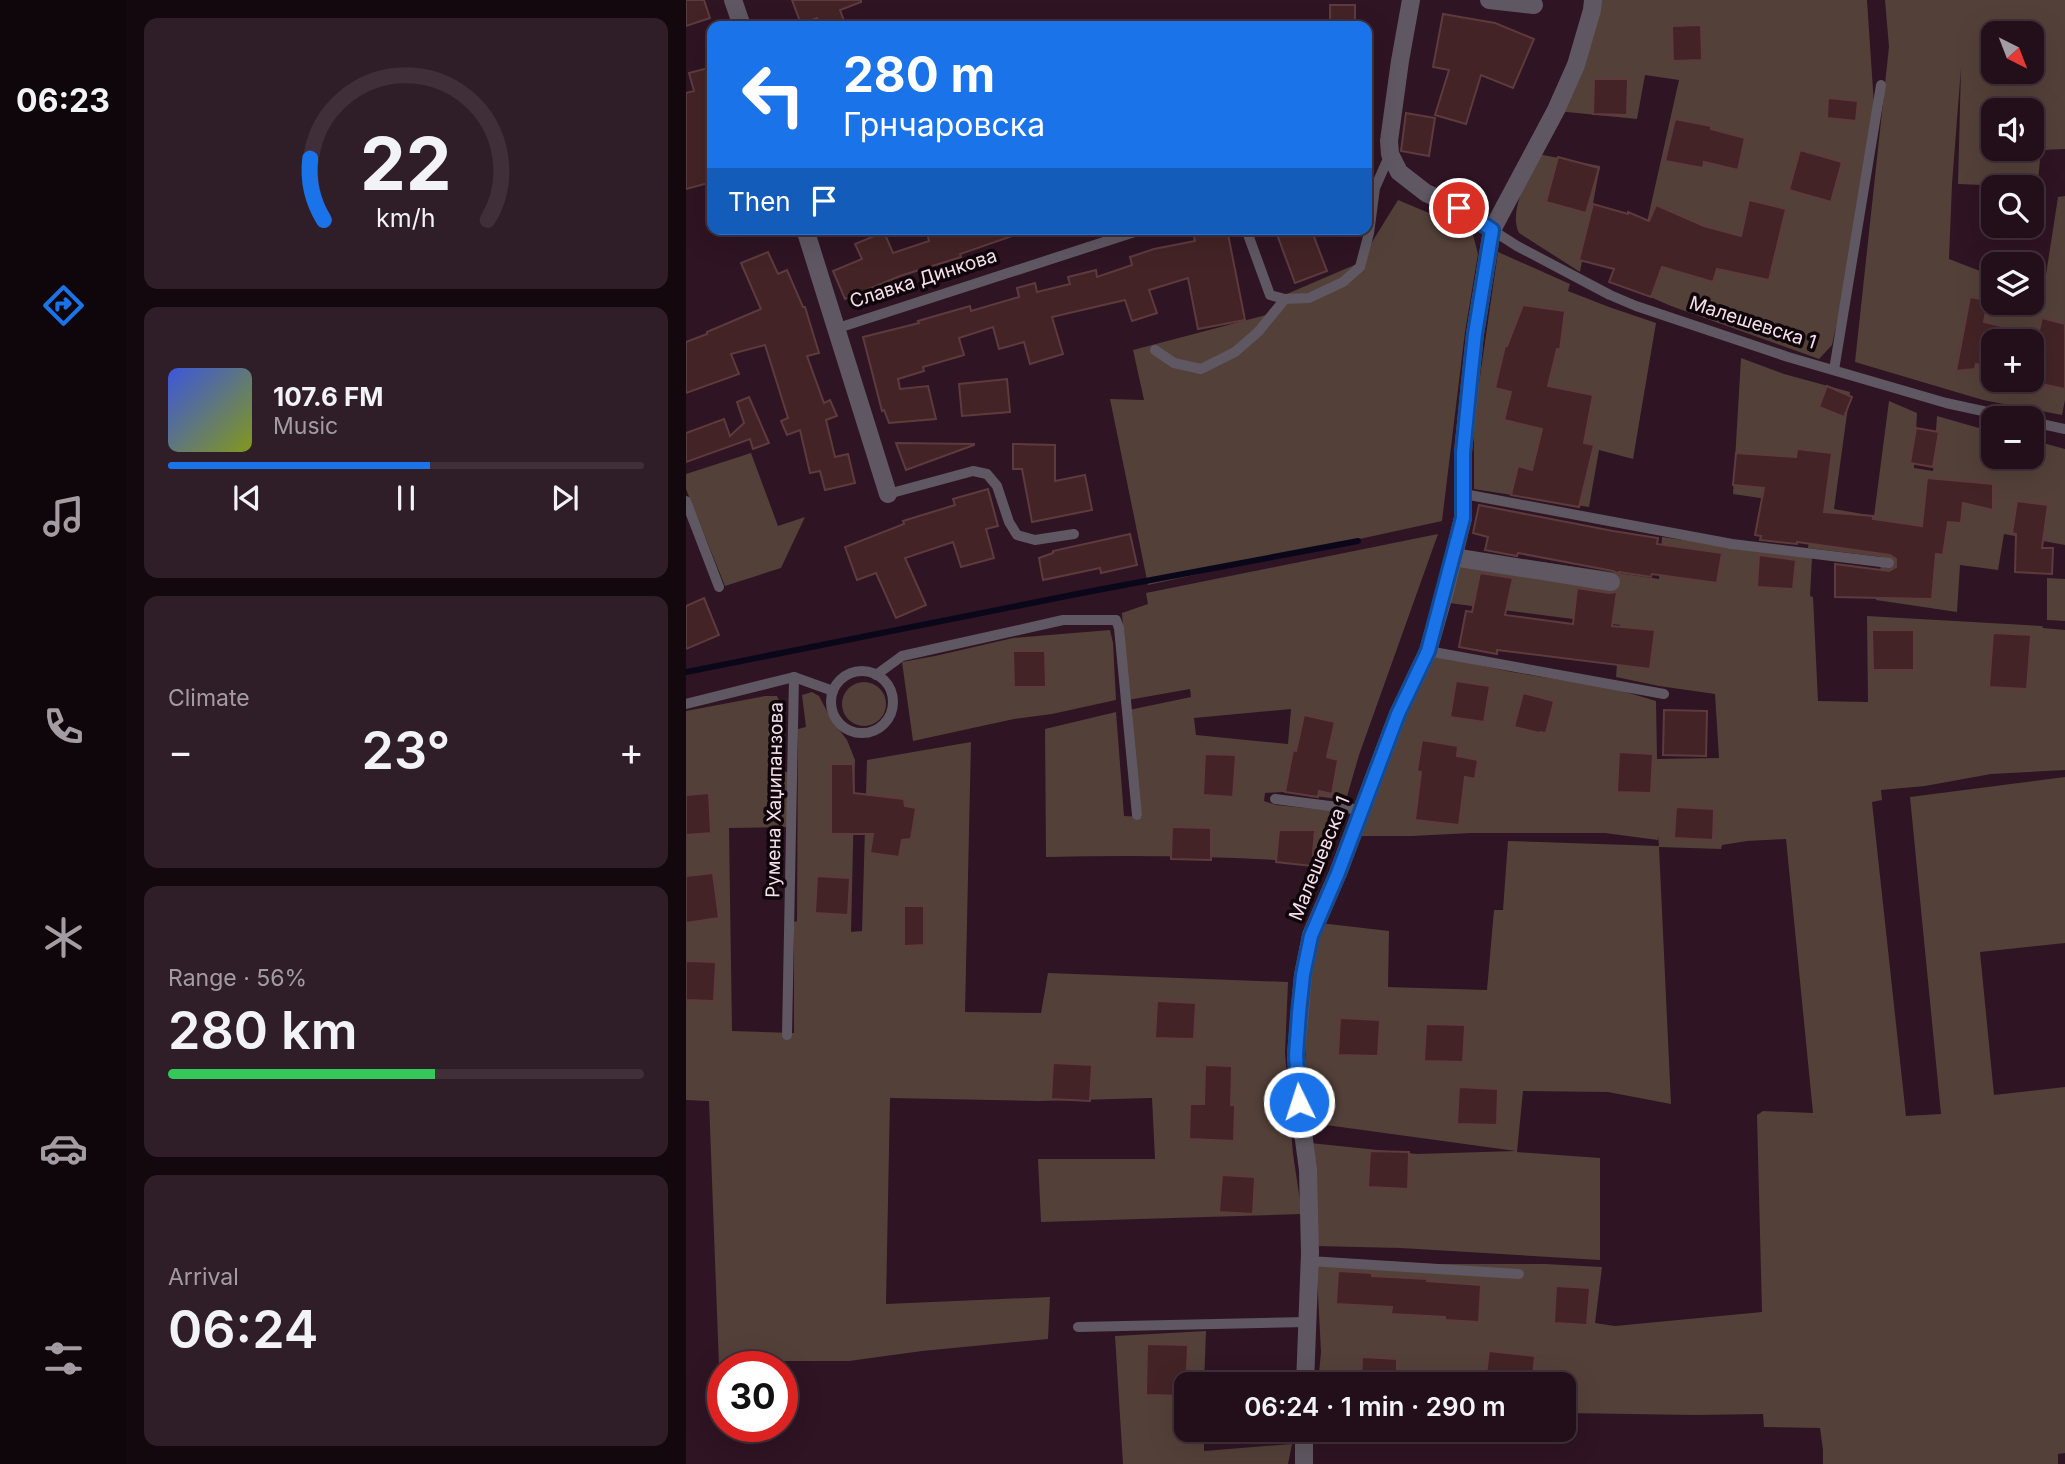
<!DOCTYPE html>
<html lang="en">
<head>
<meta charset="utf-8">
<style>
  body { margin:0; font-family:Inter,sans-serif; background:#2f1d27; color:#f1f3f6; height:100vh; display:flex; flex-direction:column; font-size:26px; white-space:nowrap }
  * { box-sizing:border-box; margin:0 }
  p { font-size:23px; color:#a39ca2 }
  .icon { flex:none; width:38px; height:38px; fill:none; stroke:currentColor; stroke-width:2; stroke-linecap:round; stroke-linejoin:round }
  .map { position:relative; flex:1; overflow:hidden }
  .side { display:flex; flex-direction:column; gap:18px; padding:18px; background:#13080e; width:560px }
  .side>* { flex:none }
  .guide { position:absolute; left:21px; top:21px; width:665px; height:214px; border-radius:14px; box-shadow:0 7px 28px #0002,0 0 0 2px #402f39; background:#1a73e8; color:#fff; overflow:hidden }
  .needle { width:46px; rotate:138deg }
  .tools { position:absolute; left:1295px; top:21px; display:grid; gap:14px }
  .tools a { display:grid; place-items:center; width:63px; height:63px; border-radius:14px; background:#230f1a; box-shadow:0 7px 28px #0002,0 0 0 2px #402f39; font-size:35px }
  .speed { position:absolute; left:21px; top:1351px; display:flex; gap:14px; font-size:35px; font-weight:700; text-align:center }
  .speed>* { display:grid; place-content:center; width:91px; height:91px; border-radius:50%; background:#230f1a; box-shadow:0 7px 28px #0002,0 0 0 2px #402f39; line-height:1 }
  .speed .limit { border:10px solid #d22; background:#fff; color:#111 }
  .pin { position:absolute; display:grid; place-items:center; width:60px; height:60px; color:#fff; margin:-30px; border:4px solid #fff; border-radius:50%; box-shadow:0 2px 7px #0007 }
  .me { position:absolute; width:77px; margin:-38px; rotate:356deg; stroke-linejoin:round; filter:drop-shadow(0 0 5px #0008) }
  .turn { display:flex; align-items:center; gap:24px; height:147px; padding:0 21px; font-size:32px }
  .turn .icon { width:91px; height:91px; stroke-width:2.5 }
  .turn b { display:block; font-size:49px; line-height:60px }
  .then { display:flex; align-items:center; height:66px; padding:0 21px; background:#0003; gap:14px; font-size:26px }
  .big { font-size:52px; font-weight:600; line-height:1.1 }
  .side .tile { flex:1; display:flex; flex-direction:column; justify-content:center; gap:10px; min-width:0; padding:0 24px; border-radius:14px; background:#2f1d27 }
  .side .dial { align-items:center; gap:0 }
  .dial svg { height:182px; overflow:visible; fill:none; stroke:#402f39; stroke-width:7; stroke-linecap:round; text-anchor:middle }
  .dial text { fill:#f1f3f6; stroke:none }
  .song { display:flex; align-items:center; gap:21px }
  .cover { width:84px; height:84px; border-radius:10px; background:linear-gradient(135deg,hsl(230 70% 55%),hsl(70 70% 35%)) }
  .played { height:7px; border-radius:4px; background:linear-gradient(90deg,#1a73e8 55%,#402f39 55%) }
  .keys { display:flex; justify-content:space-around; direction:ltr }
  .heat { display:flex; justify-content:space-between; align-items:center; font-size:38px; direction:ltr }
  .charge { height:10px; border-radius:5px; background:linear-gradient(90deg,#34c759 56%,#402f39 0) }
  .trip { position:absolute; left:488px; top:1372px; width:402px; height:70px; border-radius:14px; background:#230f1a; box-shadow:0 7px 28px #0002,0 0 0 2px #402f39; font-weight:600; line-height:70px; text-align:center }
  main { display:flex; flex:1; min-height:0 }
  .dock { display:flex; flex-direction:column; width:126px; justify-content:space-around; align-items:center; background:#0e060a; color:#a39ca2 }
  .dock .icon { width:49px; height:49px }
  .dock .current { color:#1a73e8 }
  .dock b { font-size:32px; color:#f1f3f6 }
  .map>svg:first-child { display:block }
  .green { fill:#534039; fill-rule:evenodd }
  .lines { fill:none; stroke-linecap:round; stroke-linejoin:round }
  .stream { stroke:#0b071b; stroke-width:6 }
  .building { fill:#432326; stroke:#5d3b3d; stroke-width:2 }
  .lane { stroke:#5f5761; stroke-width:10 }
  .street { stroke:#5f5761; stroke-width:18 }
  .route-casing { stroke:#114b97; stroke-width:18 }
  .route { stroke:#1a73e8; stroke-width:12 }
  .labels { text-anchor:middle; stroke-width:7; stroke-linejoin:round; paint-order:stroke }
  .street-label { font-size:19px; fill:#f3e0e9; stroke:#10050a }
</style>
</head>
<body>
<main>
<nav class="dock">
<b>06:23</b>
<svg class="icon current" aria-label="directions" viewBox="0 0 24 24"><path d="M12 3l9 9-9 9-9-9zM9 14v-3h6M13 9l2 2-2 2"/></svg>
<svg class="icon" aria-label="music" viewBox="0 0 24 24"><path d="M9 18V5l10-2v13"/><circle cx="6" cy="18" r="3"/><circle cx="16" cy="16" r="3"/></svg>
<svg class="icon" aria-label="phone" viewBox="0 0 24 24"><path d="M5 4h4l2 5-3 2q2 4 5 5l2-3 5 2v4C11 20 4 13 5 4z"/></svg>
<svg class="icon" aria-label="climate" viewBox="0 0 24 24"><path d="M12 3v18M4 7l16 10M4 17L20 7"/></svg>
<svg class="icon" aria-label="car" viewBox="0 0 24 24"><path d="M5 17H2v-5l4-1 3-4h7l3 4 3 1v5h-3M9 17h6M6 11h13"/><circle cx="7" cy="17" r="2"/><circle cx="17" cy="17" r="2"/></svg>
<svg class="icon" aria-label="filters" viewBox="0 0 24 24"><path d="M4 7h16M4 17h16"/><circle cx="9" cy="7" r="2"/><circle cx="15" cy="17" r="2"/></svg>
</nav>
<section class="side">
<div class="tile dial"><svg viewBox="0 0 100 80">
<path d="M14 69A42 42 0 1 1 86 69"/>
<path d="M14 69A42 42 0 0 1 8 42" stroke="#1a73e8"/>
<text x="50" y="56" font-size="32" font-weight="700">22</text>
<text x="50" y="72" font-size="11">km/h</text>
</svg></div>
<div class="tile">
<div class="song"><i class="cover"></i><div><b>107.6 FM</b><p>Music</p></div></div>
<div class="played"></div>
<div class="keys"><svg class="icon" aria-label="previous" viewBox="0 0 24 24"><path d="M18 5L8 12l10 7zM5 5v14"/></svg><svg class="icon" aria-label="pause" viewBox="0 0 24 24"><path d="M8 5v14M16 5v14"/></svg><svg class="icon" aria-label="next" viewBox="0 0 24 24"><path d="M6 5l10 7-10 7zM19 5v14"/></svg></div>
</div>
<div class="tile"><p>Climate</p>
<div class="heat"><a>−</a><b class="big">23°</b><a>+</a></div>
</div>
<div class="tile"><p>Range · 56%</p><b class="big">280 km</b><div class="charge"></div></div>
<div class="tile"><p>Arrival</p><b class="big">06:24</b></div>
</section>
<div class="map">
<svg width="1379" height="1464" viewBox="0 0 1379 1464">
  <rect width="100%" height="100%" fill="#2f1423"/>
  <g class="green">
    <path d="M910 0H1181L1188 105 1167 250 1146 345 1133 359 985 306 946 289 993 80 959 75 951 119 871 111Z"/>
    <path d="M1199 0H1379V149L1355 150 1351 190 1346 189V187L1272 184 1275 68 1266 184 1263 259 1307 276V303H1346V280L1359 281 1372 197 1379 196V400L1376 415 1297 400 1169 362 1203 47ZM1307 33H1346V72H1307ZM1307 110H1346V149H1307ZM1307 341H1346V380H1307Z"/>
    <path d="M852 154 914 166 894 272 833 233C822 211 843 175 852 154Z"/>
    <path d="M712 200 786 231 792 254 779 332 756 521 462 585 424 399 458 400 447 350 580 315 596 296 673 263Z"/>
    <path d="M812 252 884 284 882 291 923 307 970 323 947 459 913 450 903 507 788 489V418Z"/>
    <path d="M1055 358 1098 374 1164 392 1148 509 1188 516 1203 401 1231 413 1228 468 1247 471 1251 416 1307 432V457H1346V440L1379 449V545L1318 534 1312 570 1274 565 1271 612 1190 600 1196 557 1122 548 1127 506 1047 494Z"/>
    <path d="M65 453 92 526 119 517 95 568 39 586 0 489V474Z"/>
    <path d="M752 534 673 755 660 800 597 792 579 793 578 801 590 805 660 812 634 863C543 856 452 855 360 857L359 729 430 712 438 816 456 817 443 710 505 697 504 689 442 700 436 613 462 604 460 593ZM605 709 602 744 510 735 508 718Z"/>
    <path d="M976 537 1126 558 1124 596 1127 597 1132 701 1182 702 1181 616 1356 626 1357 628 1379 630V770L1305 774 1239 786 1195 790 1196 800 1186 802 1220 1116 1255 1114 1224 797 1379 777V943L1294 952 1308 1095 1379 1087V1453L1372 1454V1464H1137V1450L1134 1428 1078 1427 1077 1414 1009 1415 879 1413 878 1384H632L635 1352 630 1257 747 1264H859L916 1267 909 1323 929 1326 1076 1312 1071 1115 1077 1111 1127 1113 1100 839 1061 841 1036 845 1035 849 973 847 985 1104 922 1092 837 1091 831 1152 914 1158V1260L715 1248 629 1246 624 1143 731 1154 830 1151 618 1122 621 984 634 923 703 931 702 987 801 990 808 910H817L822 841 973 846 972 835V840L919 833H785L726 836H672L744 655 826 672 930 689 970 701 971 759 1033 758 1029 694 973 686 930 677 934 625 763 603 775 560 854 571 856 562 973 579Z"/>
    <path d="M1361 578 1379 579V621L1361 620Z"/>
    <path d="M424 630 427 643 430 700 366 714 328 719 227 741 216 662 249 656 327 638Z"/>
    <circle cx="178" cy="704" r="22"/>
    <path d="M126 692 133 696 145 719 161 740 169 760 165 932 176 931 181 760 285 742 279 1012 355 1013 362 973 602 982 599 1053 607 1154 616 1214 355 1222 352 1159H469L466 1098 353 1101 204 1098 200 1304 364 1297 362 1339 236 1351 163 1361H78L33 1366 23 1101 0 1100V711L79 696H91L95 705V772H102L101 827 43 828 46 1031 108 1033V922L111 921 112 729 120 727 116 695Z"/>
    <path d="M520 1331 518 1384H500V1430H518V1451L606 1444 602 1464H437L429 1336Z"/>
  </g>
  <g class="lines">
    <path class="stream" d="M0 672 401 592 672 541"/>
  </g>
  <g class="building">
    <path d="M0 0H18L24 18 0 26Z"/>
    <path d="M106 0H175V2L154 10 160 26H133L131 18 115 24Z"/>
    <rect x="644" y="5" width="25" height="21"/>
    <path d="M757 14 809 23 848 39 827 88 795 75 780 124 749 115 763 70 747 67Z"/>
    <path d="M1015 25 1016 60 987 61 986 26Z"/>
    <path d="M26 67V182L0 189V93L8 91 3 73Z"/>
    <path d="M908 79H942L941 115 907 114Z"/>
    <path d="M1142 98 1172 101 1170 121 1141 118Z"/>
    <path d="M720 113 749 118 743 156 715 151Z"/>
    <path d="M989 119 1025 126V129L1059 138 1052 170 1018 162 1017 168 979 161Z"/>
    <path d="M1114 150 1156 162 1145 202 1103 190Z"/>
    <path d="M872 157 913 168 900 213 860 202Z"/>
    <path d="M1063 200 1100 209 1083 280 1031 269 1027 282 976 267 965 297 923 282 928 269 893 260 907 204 942 214V212L963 221 970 205 1018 226 1055 236Z"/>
    <path d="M240 229H337L338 232 274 254 275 257 214 276 159 299 147 271 176 259 169 244 198 232 207 253 243 241Z"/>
    <path d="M506 229H541L559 320 512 329 502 278 463 290 471 313 446 321 439 300 366 317 377 354 344 364 338 342 313 349 307 327 273 338 278 355 237 367 238 371 212 379 214 389 242 386 250 419 203 423 198 410 196 411 177 337 233 323 232 321 284 306 285 311 333 297 331 288 349 283 351 292 384 284 382 277 410 270 411 277 446 265 444 257 468 249 509 241Z"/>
    <path d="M589 229H625L641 271 609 283Z"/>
    <path d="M82 252 92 274 101 270 117 307H119L133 353 121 356 138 403 144 400 151 416 140 420 149 457 162 454 169 483 139 490 134 471 124 473 114 430 101 435 95 421 102 418 79 345 45 354 53 374 0 393V342L21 334V332L75 309 55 263Z"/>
    <path d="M1284 297 1302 300 1298 322 1349 334 1348 341H1307V368L1290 364 1289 369 1270 371Z"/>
    <path d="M837 305 879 311 874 350 871 349 862 386 907 395 898 443 908 445 893 507 825 495 832 466 846 470 856 429 818 420 825 392 809 388 819 346H821Z"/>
    <path d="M1356 318 1379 324V389L1346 382V361Z"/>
    <path d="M321 379 324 412 276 416 273 384Z"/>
    <path d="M1141 386 1166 397 1158 417 1133 407Z"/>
    <path d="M63 397 83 443 67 449 64 439 0 462V433L38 419 44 436 58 423 51 402Z"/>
    <path d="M1230 428 1253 432 1247 467 1224 463Z"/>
    <path d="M210 443 288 444V445L220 470Z"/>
    <path d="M327 444 369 445V481L399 475 406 510 346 522 336 469H327Z"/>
    <path d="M1111 449 1146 453 1138 512 1187 516V519L1236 526 1241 478 1307 484V510L1277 503 1275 523 1262 522 1257 555 1250 554 1246 599 1149 597V564L1203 571 1210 567V559L1204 555 1111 542V544L1074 540 1075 536 1069 535 1078 488 1047 485 1050 453 1110 457Z"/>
    <path d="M302 489 312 526 300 529 308 558 275 567 267 542 219 558 240 605 210 618 190 573 171 580 159 547 218 524 217 521 269 505 267 499Z"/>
    <path d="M1331 501 1362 505 1356 548H1367L1366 574 1329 572 1330 534 1326 533Z"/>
    <path d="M793 505 927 531 972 538 971 544 1036 553 1031 583 966 574 965 577 933 572V574L927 571 832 553 831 556 799 550 802 537 787 533Z"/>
    <path d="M444 534 451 565 415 573 414 568 357 580 353 558 367 553V551Z"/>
    <path d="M1073 555 1110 560 1107 589 1071 587Z"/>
    <path d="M794 573 827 578 819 615 887 624 891 588 923 593 931 592 926 626 969 630 964 669 811 650V654L773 647 780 611 786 612Z"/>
    <path d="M18 598 33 635 0 649V606Z"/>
    <path d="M1186 630H1228V670H1187Z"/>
    <path d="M1307 633 1345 635 1341 689 1303 687Z"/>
    <path d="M327 651H359L360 687H328Z"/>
    <path d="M770 681 804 686 798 722 764 717Z"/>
    <path d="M837 693 868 701 860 733 854 732 853 733 828 727Z"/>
    <path d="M978 710 1021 711 1020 756 977 755Z"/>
    <path d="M618 715 649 722 641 757 652 760 646 794 633 791 632 797 599 792 607 750 610 751Z"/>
    <path d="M736 740 772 746 771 756 792 760 789 779 779 777 773 825 729 820 735 772 731 771Z"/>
    <path d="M933 752 967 754 965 793 931 792Z"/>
    <path d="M519 754 550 755 547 797 517 795Z"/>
    <path d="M145 764H167L168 793 218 799 219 806 230 808 225 839 216 840 213 857 184 853 187 834H145Z"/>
    <path d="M23 793 25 833 0 835V795Z"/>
    <path d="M990 807 1028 809 1027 840 988 838Z"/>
    <path d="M486 827 525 828V860L485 859Z"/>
    <path d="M593 830H629L626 866 590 862Z"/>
    <path d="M27 873 33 918 0 923V876Z"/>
    <path d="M131 876 164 878 162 915 129 913Z"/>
    <path d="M218 906H238V945L218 946Z"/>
    <path d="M0 961 30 962 28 1001 0 1000Z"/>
    <path d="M471 1001 510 1003 508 1039 469 1038Z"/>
    <path d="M654 1018 694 1020 692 1056 652 1055Z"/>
    <path d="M740 1024 779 1025 777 1062 738 1061Z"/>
    <path d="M367 1063 406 1065 404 1101 365 1099Z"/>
    <path d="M519 1065 546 1066 545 1105H549L548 1141 503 1139 504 1104H518Z"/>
    <path d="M773 1087 812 1089 811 1125 771 1124Z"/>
    <path d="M684 1151 723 1152 722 1189 682 1187Z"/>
    <path d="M536 1175 569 1177 567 1214 533 1212Z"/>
    <path d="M652 1271 686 1273V1276L741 1279V1281L795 1285 793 1322 759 1320V1317L705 1314 706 1307 650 1304Z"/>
    <path d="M870 1286 904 1288 901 1325 868 1323Z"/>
    <path d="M461 1344 502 1345 500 1396 460 1395Z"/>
    <path d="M803 1351 849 1356 846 1384H799Z"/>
    <path d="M676 1357 711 1359V1384H675Z"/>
  </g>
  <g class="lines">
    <g class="lane">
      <path d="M560 229 584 295 599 299 623 298 657 282 674 267 683 233 689 188 704 154"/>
      <path d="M806 230 831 246 924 295 950 306 1102 357 1260 403 1329 418"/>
      <path d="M149 329 458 229"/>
      <path d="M469 350 488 363 515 369 549 352 572 332 599 299"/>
      <path d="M1148 370 1195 85"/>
      <path d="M1346 422 1379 429"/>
      <path d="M202 494 287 471 301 474 311 486 323 522 331 535 349 540 388 534"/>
      <path d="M778 494 1046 544 1203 563"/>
      <path d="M0 501 33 587"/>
      <path d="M742 651 978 694"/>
      <circle cx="176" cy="702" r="31"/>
      <path d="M190 675 216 656 377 620H430L433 628 451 815"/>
      <path d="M108 677 147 691"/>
      <path d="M0 704 108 677"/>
      <path d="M589 799 675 810"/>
      <path d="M101 1035 108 677"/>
      <path d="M623 1261 833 1274"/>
      <path d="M392 1327 620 1322"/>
    </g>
    <g class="street">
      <path d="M47 0 56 26"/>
      <path d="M725 0 714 61 703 141 704 154 713 172 740 193 773 208 806 230"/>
      <path d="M803 0 848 5"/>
      <path d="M119 229 202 494"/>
      <path d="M767 557 925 582"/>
      <path d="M619 1384 624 1253 622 1170 613 1102 610 1055 617 975 625 935 652 873 712 714 742 651 759 591 777 518V452L789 334 806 230 870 110 890 65 906 10 907 0"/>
      <path d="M618 1464V1430"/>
    </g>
  </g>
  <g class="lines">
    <g class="route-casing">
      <path id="route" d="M613 1102 610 1055 613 1013 617 975 625 936 652 873 712 714 742 651 777 518V453L784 381 789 334 806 230 773 208"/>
    </g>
    <use href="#route" class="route"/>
  </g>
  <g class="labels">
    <g class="street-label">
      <text transform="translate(237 278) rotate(-18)" y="7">Славка Динкова</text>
      <text transform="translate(1067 322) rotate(18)" y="7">Малешевска 1</text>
      <text transform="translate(88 800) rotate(-89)" y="7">Румена Хаџипанзова</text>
      <text transform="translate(633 858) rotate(-68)" y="7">Малешевска 1</text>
    </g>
  </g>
</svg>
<div class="tools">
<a><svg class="needle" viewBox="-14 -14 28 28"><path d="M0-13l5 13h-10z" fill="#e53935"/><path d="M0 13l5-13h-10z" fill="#a39ca2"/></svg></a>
<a><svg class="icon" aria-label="sound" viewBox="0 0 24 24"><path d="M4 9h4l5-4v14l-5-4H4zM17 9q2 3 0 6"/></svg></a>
<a><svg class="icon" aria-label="search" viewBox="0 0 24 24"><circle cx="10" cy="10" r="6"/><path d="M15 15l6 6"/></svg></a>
<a><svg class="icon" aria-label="layers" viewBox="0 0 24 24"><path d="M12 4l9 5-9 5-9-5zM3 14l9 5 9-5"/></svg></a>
<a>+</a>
<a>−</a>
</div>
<div class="speed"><div class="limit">30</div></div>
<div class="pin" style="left:773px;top:208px;background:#d93025"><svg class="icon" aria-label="arrive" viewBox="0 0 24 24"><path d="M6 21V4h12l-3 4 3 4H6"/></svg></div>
<svg class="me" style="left:613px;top:1102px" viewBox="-20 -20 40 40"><circle r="17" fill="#1a73e8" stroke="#fff" stroke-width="3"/><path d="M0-11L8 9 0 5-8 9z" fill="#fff"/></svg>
<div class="trip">06:24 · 1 min · 290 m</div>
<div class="guide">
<div class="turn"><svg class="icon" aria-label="left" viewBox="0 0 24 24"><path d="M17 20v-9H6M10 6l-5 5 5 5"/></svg><div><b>280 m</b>Грнчаровска</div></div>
<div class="then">Then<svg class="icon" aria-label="arrive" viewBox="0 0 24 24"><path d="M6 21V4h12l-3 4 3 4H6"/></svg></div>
</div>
</div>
</main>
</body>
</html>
